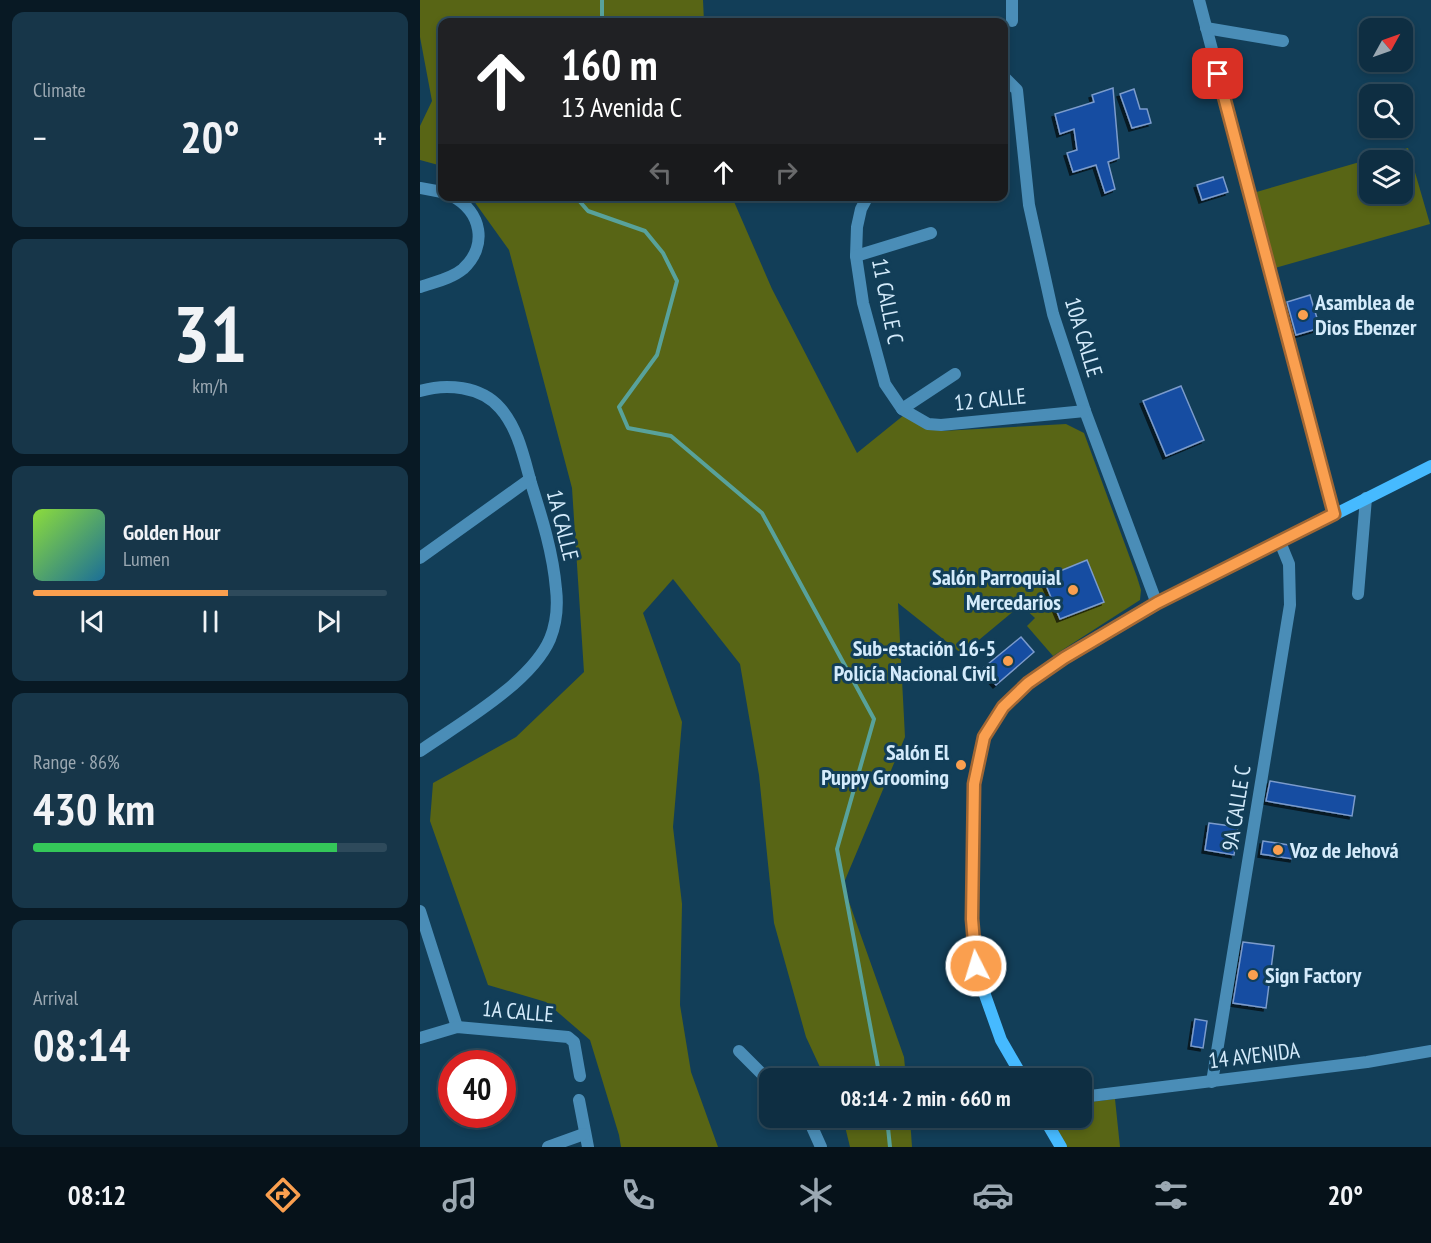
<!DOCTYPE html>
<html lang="en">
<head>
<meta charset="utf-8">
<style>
  body { margin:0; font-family:"PT Sans Narrow",sans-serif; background:#173649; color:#f1f3f6; height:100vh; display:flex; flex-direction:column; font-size:22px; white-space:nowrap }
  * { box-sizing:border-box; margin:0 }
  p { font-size:20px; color:#9ba8b2 }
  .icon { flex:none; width:33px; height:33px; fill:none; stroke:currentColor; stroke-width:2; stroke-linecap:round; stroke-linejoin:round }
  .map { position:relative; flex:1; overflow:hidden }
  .side { display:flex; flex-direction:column; gap:12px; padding:12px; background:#081924; width:420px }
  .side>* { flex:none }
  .hud { position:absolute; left:18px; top:18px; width:570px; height:183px; border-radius:12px; box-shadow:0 3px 9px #0003,0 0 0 2px #2e4a5b; background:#202124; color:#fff; overflow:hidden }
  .needle { width:39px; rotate:50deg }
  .controls { position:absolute; left:939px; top:18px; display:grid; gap:12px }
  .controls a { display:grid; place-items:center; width:54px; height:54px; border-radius:12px; background:#0e2e42; box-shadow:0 3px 9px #0003,0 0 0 2px #2e4a5b; font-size:30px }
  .speed { position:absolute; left:18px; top:1050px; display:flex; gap:12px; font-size:30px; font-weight:700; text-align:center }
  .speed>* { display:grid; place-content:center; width:78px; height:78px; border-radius:50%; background:#0e2e42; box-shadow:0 3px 9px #0003,0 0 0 2px #2e4a5b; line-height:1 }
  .speed .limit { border:9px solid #d22; background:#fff; color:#111 }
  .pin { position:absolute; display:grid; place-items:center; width:51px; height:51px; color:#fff; margin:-26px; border-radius:12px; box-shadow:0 3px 9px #0006 }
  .me { position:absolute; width:66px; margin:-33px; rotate:355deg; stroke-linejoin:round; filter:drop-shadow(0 0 4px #0008) }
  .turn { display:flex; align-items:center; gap:21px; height:126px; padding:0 24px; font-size:27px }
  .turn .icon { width:78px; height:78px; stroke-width:2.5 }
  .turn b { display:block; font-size:42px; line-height:51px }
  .lanes { display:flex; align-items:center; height:57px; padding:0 24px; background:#0003; justify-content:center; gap:30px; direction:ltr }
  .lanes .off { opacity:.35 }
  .big { font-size:45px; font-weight:700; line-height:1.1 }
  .side .widget { flex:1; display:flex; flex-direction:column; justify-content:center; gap:9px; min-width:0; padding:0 21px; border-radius:12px; background:#173649 }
  .side .dial { align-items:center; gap:0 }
  .dial b { font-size:78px; line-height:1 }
  .song { display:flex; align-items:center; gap:18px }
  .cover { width:72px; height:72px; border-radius:9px; background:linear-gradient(135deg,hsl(90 70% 55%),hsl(200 70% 35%)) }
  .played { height:6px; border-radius:3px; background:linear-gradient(90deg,#fa9f4f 55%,#2e4a5b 55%) }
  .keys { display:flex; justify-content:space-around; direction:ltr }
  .heat { display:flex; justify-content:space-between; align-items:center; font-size:33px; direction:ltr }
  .charge { height:9px; border-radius:4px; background:linear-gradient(90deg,#34c759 86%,#2e4a5b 0) }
  .trip { position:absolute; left:339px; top:1068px; width:333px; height:60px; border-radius:12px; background:#0e2e42; box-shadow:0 3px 9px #0003,0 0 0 2px #2e4a5b; font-weight:700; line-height:60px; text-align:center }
  .tabs { display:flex; height:96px; justify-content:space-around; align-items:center; background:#06121a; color:#9ba8b2 }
  .tabs .icon { width:42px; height:42px }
  .tabs .active { color:#fa9f4f }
  .tabs b { font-size:27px; color:#f1f3f6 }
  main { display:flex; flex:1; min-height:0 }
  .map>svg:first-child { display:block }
  .green { fill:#586515; fill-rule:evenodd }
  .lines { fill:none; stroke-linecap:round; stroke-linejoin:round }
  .stream { stroke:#58a29b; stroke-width:4 }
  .building { fill:#144da2; stroke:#7b9bcc; stroke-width:1.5; filter:url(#shadow) }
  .street { stroke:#4a8db7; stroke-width:12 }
  .secondary { stroke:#46baff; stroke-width:12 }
  .route-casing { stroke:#a26733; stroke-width:15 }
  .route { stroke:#fa9f4f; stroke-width:10 }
  .poi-dot { fill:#fa9f4f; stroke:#123e58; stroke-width:2 }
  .labels { text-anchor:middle; stroke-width:6; stroke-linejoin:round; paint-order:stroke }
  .street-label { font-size:22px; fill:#d4ebfb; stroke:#123e58 }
  .poi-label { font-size:22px; font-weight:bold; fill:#d4ebfb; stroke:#123e58; text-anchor:start }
</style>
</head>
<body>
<main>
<section class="side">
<div class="widget"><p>Climate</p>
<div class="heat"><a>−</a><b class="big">20°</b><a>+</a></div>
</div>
<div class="widget dial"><b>31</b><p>km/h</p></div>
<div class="widget">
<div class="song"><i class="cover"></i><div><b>Golden Hour</b><p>Lumen</p></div></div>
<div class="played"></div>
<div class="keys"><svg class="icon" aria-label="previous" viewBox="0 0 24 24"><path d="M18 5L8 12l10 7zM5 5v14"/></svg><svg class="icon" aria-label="pause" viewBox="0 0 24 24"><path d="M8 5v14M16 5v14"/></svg><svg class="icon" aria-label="next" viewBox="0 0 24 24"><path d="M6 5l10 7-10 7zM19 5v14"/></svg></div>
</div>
<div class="widget"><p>Range · 86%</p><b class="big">430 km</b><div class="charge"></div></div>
<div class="widget"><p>Arrival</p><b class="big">08:14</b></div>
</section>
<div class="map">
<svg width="1011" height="1147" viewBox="0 0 1011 1147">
  <defs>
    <filter id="shadow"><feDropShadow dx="-3" dy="3" stdDeviation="0" flood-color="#0009"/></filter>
  </defs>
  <rect width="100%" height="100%" fill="#123e58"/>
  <g class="green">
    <path d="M0 0H283L284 22H22V166L0 160V126L12 101 0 37Z"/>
    <path d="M988 148 1010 224 855 268 833 193ZM950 160H982V194H950Z"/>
    <path d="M51 197H312L352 289 437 453 484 415 509 428 522 431 646 424 664 433 717 577 721 590 720 600 633 656 607 626 615 618 601 605 542 654 478 603 485 737 423 885 484 1057 486 1078H405L386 1037 354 923 339 775 320 664 253 579 223 613 262 722 253 827 262 904 260 1005 271 1072 298 1147H201L199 1135 170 1040 126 1002 68 985 10 821 13 783 96 737 164 672 152 488 89 250Z"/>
    <path d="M695 1099 700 1147H645L634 1128V1118H662V1103Z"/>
    <path d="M423 1118H490L492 1147H430Z"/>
  </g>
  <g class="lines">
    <g class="stream">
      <path d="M182 0V22"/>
      <path d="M155 196 168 211 225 231 243 253 257 281 237 355 199 407 208 428 251 436 342 513 454 719 417 849 460 1078"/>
      <path d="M467 1118 470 1147"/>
    </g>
  </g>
  <g class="building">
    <path d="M693 88 699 158 688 162 695 189 685 193 676 165 653 172 647 153 657 150 654 129 640 134 635 114 674 102 672 95Z"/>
    <path d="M714 89 720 109H727L731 123 712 128 700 94Z"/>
    <path d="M803 177 808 192 782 200 777 185Z"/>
    <path d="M890 295 900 328 876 335 867 302Z"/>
    <path d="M761 386 784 440 746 456 723 401Z"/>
    <path d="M667 560 684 602 640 619 623 578Z"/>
    <path d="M601 637 614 652 576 685 562 669Z"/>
    <path d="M850 781 935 796 932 816 846 801Z"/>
    <path d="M789 823 818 827 814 855 785 850Z"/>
    <path d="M843 841 875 846 873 859 841 854Z"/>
    <path d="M823 942 854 946 846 1008 813 1003Z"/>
    <path d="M775 1019 787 1021 783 1048 771 1046Z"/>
  </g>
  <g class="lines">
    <g class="street">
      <path d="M779 0 914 514"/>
      <path d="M592 21V0"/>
      <path d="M786 28 863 41"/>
      <path d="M584 77 597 90 609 205 633 314 665 411 737 604"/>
      <path d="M0 188 22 192"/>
      <path d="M448 196 441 209 437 227 436 256 443 303 465 384 482 409 508 424 521 425 665 411"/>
      <path d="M436 256 511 233"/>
      <path d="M0 287C14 282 31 279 43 269 68 246 62 212 32 196"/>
      <path d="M0 391C26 383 61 386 80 408 98 428 104 458 111 483 122 518 133 553 136 589 138 606 136 624 130 639 111 683 39 724 0 751"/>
      <path d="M482 409 535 374"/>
      <path d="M0 558 110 479"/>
      <path d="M938 594 946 498"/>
      <path d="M0 911 37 1027"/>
      <path d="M0 1038 37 1027 148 1037 154 1042 160 1076"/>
      <path d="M319 1051 350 1082"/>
      <path d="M792 1082 870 605 869 564 860 542"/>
      <path d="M662 1097 947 1062 1011 1051"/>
      <path d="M159 1100 168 1147"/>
      <path d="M388 1118 401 1147"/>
      <path d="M128 1147 164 1134"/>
    </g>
    <g class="secondary">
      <path d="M603 1078 581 1040 565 995 556 966 552 919 554 784 564 737 583 707 608 683 644 658 737 604 1011 466"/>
      <path d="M624 1118 641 1147"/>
    </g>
  </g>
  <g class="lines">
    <g class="route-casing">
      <path id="route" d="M556 966 552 919 554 784 564 737 583 707 608 683 644 658 737 603 914 514 798 74"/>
    </g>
    <use href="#route" class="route"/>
  </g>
  <g class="poi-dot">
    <circle cx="883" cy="315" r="6"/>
    <circle cx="653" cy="590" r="6"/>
    <circle cx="588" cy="661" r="6"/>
    <circle cx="541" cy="765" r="6"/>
    <circle cx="858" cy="850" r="6"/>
    <circle cx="833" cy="975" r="6"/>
  </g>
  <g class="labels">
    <g class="street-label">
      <text transform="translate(468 301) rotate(79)" y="8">11 CALLE C</text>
      <text transform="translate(664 337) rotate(73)" y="8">10A CALLE</text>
      <text transform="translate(570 399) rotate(-6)" y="8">12 CALLE</text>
      <text transform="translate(143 525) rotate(76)" y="8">1A CALLE</text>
      <text transform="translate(816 808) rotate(-81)" y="8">9A CALLE C</text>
      <text transform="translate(98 1011) rotate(5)" y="8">1A CALLE</text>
      <text transform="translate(834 1055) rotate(-7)" y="8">14 AVENIDA</text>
    </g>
    <g class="poi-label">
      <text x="895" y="310">Asamblea de<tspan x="895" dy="25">Dios Ebenzer</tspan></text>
      <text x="641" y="585" text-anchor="end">Salón Parroquial<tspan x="641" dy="25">Mercedarios</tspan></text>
      <text x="576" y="656" text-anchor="end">Sub-estación 16-5<tspan x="576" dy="25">Policía Nacional Civil</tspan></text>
      <text x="529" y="760" text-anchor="end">Salón El<tspan x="529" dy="25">Puppy Grooming</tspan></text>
      <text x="870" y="858">Voz de Jehová</text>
      <text x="845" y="983">Sign Factory</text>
    </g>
  </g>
</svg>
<div class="controls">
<a><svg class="needle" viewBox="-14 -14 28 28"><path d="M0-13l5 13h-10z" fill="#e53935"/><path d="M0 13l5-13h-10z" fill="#9ba8b2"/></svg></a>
<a><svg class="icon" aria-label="search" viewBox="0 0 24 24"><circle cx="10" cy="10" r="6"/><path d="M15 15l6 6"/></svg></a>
<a><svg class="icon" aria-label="layers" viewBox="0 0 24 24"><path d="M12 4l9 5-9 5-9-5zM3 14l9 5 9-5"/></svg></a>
</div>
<div class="speed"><div class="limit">40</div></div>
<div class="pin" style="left:798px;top:74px;background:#d93025"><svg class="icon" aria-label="arrive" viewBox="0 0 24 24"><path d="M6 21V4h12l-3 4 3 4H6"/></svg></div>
<svg class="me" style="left:556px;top:966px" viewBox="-20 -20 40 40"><circle r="17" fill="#fa9f4f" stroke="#fff" stroke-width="3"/><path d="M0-11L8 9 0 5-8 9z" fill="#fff"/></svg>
<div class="trip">08:14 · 2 min · 660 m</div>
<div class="hud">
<div class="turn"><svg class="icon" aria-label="ahead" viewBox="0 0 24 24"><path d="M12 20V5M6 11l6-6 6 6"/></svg><div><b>160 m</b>13 Avenida C</div></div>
<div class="lanes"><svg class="icon off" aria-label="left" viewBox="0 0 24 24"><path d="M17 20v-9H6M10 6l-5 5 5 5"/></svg><svg class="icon" aria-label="ahead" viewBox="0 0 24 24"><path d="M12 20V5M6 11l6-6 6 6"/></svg><svg class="icon off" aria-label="right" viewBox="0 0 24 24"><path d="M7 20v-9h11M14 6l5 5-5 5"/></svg></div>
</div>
</div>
</main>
<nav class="tabs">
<b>08:12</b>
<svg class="icon active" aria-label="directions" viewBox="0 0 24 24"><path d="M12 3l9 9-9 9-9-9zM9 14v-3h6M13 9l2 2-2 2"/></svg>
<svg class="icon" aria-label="music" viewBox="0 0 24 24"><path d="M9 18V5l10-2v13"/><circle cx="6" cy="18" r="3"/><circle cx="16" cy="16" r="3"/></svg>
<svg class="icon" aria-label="phone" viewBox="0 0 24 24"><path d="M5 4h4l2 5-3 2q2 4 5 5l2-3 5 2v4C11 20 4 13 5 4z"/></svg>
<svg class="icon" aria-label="climate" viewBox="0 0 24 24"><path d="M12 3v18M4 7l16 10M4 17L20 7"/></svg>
<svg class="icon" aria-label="car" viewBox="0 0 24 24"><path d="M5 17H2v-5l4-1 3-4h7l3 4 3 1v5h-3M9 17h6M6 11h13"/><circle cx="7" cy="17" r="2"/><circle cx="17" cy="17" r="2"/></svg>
<svg class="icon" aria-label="filters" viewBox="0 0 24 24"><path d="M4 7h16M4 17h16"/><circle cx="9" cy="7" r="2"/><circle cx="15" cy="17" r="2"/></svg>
<b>20°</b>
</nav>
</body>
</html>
